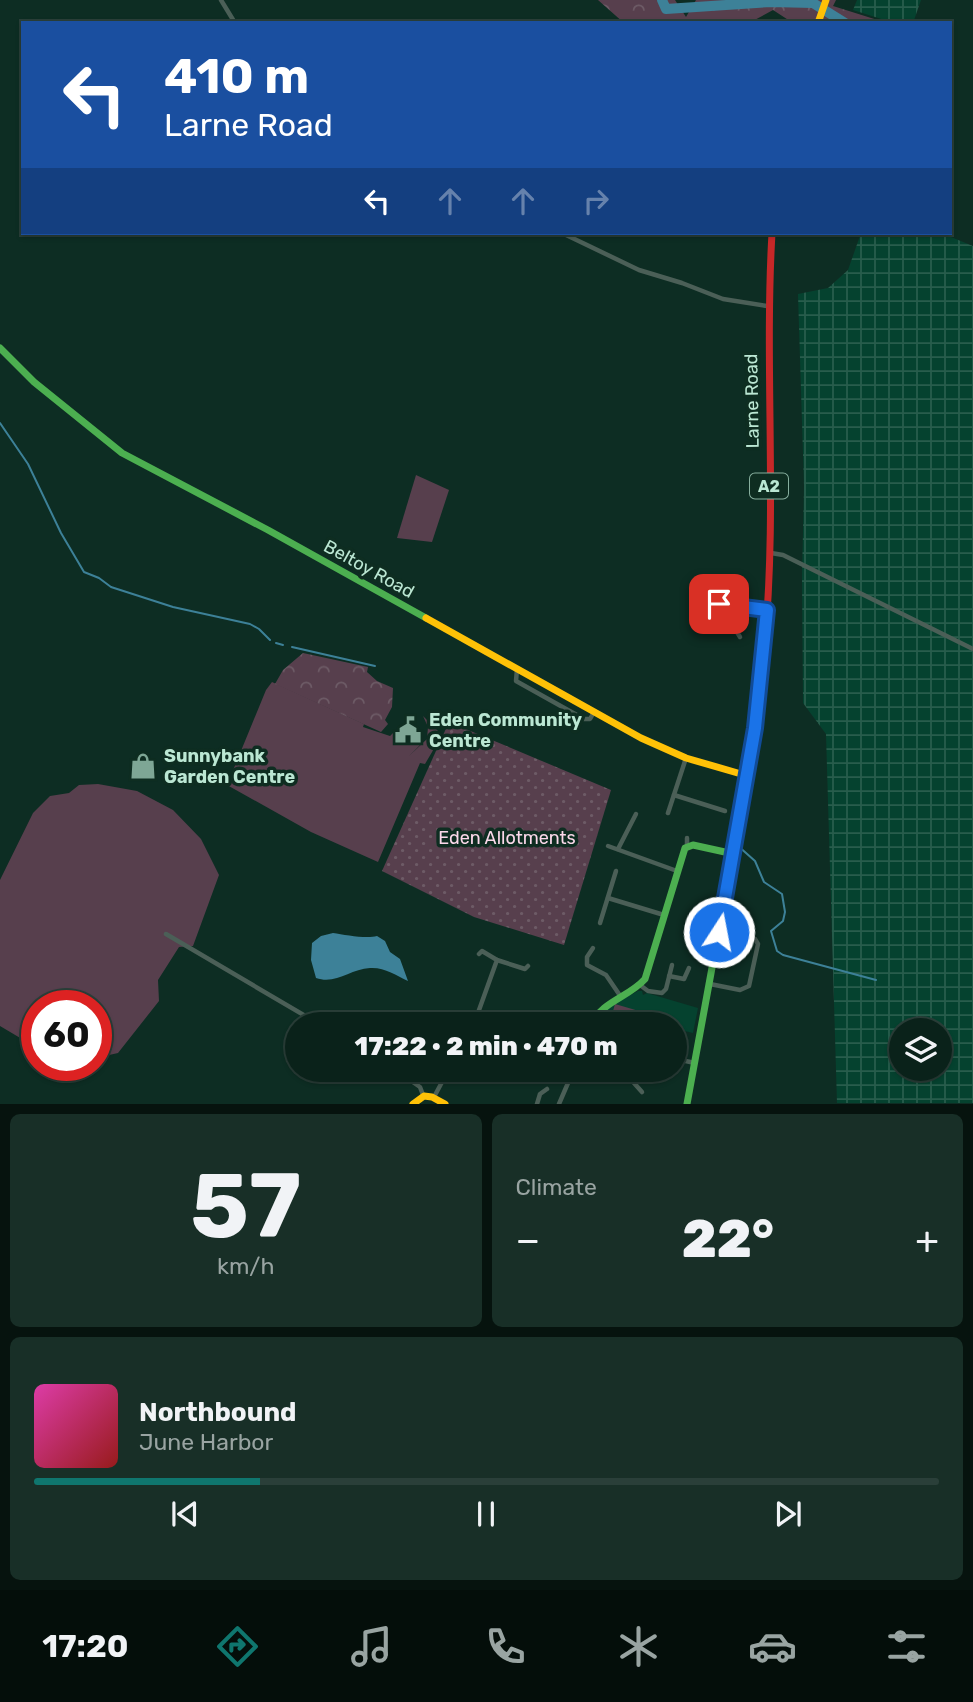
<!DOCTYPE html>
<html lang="en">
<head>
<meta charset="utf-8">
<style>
  body { margin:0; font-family:Rubik,sans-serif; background:#182f27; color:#f1f3f6; height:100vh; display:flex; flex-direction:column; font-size:26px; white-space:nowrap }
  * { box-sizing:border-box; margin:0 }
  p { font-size:23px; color:#99a4a2 }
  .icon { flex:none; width:38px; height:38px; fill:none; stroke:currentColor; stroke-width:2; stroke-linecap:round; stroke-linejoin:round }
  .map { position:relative; height:1104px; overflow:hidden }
  .sheet { display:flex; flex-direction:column; gap:10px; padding:10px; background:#06130e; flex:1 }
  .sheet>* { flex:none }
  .banner { position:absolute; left:21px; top:21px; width:931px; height:214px; border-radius:0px; box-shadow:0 2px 5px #0004,0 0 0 2px #2a3f39; background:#1a4fa0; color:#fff; overflow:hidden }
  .tools { position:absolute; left:889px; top:1018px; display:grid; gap:14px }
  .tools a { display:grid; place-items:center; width:63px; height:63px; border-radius:50%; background:#0a221a; box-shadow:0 2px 5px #0004,0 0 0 2px #2a3f39; font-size:35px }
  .speed { position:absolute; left:21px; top:990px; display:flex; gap:14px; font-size:35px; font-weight:700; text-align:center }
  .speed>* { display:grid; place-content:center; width:91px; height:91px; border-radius:50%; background:#0a221a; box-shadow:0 2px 5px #0004,0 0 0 2px #2a3f39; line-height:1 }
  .speed .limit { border:10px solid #d22; background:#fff; color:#111 }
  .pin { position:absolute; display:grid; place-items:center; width:60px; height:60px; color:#fff; margin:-30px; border-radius:14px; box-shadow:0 4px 10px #0006 }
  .me { position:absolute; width:77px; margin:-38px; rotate:11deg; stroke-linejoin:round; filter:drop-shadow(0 0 5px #0008) }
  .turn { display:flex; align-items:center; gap:24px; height:147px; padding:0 28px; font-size:32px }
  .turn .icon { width:91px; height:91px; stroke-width:2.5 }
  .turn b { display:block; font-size:49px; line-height:60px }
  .lanes { display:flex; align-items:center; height:66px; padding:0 28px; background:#0003; justify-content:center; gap:35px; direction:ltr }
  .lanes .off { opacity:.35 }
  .big { font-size:52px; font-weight:800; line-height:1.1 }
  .sheet .card { flex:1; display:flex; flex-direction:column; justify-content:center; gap:10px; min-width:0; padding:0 24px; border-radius:10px; background:#182f27 }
  .sheet .dial { align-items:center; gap:0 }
  .dial b { font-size:91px; line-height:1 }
  .song { display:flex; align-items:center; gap:21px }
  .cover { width:84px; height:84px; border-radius:10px; background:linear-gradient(135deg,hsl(320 70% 55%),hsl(0 70% 35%)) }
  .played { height:7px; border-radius:4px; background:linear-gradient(90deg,#0f766e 25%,#2a3f39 25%) }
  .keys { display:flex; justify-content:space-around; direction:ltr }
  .heat { display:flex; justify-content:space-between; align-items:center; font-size:38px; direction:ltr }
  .sheet .tiles { flex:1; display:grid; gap:10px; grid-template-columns:1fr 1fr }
  .card:last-child { grid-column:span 2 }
  .trip { position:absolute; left:285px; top:1012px; width:402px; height:70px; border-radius:35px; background:#0a221a; box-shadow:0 2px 5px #0004,0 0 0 2px #2a3f39; font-weight:800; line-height:70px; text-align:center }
  .dock { display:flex; height:112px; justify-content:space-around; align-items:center; background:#040e0a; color:#99a4a2 }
  .dock .icon { width:49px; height:49px }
  .dock .on { color:#0f766e }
  .dock b { font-size:32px; color:#f1f3f6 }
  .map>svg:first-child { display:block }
  .built { fill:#05422f }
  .industrial { fill:url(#industrial-grid); fill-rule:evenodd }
  .grass { fill:#573f4d }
  .forest { fill:url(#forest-crowns) }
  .park { fill:url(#park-dots) }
  .water { fill:#3d8198 }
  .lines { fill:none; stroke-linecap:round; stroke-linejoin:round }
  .stream { stroke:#3d8198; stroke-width:2 }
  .river { stroke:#3d8198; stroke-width:10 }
  .street { stroke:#4b5f57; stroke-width:4.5 }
  .fast { stroke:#4caf50; stroke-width:7 }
  .slow { stroke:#ffc107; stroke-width:7 }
  .jam { stroke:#c62828; stroke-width:7 }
  .route-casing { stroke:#114b97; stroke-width:18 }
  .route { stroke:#1a73e8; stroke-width:12 }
  .labels { text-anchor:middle; stroke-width:7; stroke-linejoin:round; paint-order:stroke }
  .shield { fill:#0e2d21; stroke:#87af9e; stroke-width:2 }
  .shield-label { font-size:16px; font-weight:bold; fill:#bbe7d3 }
  .street-label { font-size:18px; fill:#bbe7d3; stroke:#0e2d21 }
  .poi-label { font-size:18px; font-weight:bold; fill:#bbe7d3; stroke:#0e2d21; text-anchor:start }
  .park-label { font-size:18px; fill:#fbd8ea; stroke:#0e2d21 }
</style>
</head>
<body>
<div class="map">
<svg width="973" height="1104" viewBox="0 0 973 1104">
  <defs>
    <pattern id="industrial-grid" width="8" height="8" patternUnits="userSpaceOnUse" patternTransform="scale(1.75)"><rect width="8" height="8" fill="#05422f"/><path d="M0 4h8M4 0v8" fill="none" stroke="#285d4c"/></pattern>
    <pattern id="forest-crowns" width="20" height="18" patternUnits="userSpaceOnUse" patternTransform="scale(1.75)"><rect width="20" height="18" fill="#573f4d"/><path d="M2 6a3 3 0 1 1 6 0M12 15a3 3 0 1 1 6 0" fill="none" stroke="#6d5b66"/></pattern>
    <pattern id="park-dots" width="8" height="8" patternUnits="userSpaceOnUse" patternTransform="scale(1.75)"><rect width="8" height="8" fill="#573f4d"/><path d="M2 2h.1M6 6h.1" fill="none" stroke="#6d5b66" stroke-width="1.8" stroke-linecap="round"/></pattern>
  </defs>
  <rect width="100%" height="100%" fill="#0d2d23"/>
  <path class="built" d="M638 991H642L643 995 647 993 698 1008 693 1033 676 1029V1024H595L601 1011Z"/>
  <g class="industrial">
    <path d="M857 0H921L913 23H894L853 10Z"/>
    <path d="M861 233H941L973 246V1103H837L826 734 803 703 802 577 804 486 798 294 828 288 848 270ZM901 1031H940V1069H901Z"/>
  </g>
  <g class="grass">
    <path d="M416 475 449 490 432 542 397 538Z"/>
    <path d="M272 682 364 724 363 727 390 736 393 733 402 745H420L408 757 427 739 428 727 423 716 442 735 425 764 420 763 378 862 311 832 227 785 266 690Z"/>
    <path d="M98 784 137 791 173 810 201 839 219 875 193 946 179 947 158 980 159 1001 118 1053 96 1058V1006H37V1044L27 1042 0 1026V880L33 813 50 796 69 793 79 785Z"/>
    <path d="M615 1004 639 1011 636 1024 611 1018Z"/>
  </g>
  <g class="forest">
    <path d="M598 0H675L686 17 696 0H836L833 6 887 23H793L773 10 749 23H624Z"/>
    <path d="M303 653 368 667 367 672 377 681 393 688 392 707 385 720 388 724 381 732 275 684 283 670Z"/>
  </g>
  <path class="park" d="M449 722 611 790 564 945 474 917 382 871Z"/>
  <path class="water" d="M333 933C345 935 367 939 377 936L385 941 390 952 400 959 408 981C396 975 384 967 370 968 350 969 336 985 316 978L311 960 312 943 321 936Z"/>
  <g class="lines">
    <g class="stream">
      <path d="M0 423 28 464 61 533 84 572 99 578 111 587 173 607 250 624 259 629 270 640"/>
      <path d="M276 643 283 645"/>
      <path d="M292 647 375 666"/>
      <path d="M737 845 755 861 764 882 782 894 785 912 783 921 771 931 777 951 783 955 876 980"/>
    </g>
    <path class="river" d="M662 0 666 9 771 2 813 3 845 23"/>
    <g class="street">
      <path d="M221 0 235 23"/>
      <path d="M562 233 639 270 682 283 723 299 767 306"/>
      <path d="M771 553 783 555 973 649"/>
      <path d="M719 604 766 610"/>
      <path d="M728 605 727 616 740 637"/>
      <path d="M717 610 723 590"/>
      <path d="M517 669 516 681 584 719H590L594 712"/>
      <path d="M674 795 725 811"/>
      <path d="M668 813 686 758"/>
      <path d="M687 838V846"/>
      <path d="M608 846 677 871"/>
      <path d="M618 849 636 814"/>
      <path d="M608 898 664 915"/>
      <path d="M600 923 616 871"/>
      <path d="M166 934 319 1024"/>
      <path d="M593 948 587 957V965L606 975 621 997"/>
      <path d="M497 960 525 969 528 966"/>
      <path d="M669 976 684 979 689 968"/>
      <path d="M710 984 740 990 749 986 758 944 755 939 744 933 748 913"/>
      <path d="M640 985 648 991 662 993 666 989 672 965"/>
      <path d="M474 1024 497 960 482 951 479 954"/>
      <path d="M569 1024 575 1017"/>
      <path d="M676 1059 695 1063"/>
      <path d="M394 1069 420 1087 423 1095"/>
      <path d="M638 1069 634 1083 642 1092"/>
      <path d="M434 1097 449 1069"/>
      <path d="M537 1104 540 1094 547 1089"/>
      <path d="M559 1104 574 1069"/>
    </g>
    <g class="fast">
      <path d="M0 348 34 382 122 453 268 530 426 618"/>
      <path d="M591 1024C603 1001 629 997 645 979L685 848 693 845 734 854"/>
      <path d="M687 1104 745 788 764 650"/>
    </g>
    <g class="slow">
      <path d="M818 23 826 0"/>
      <path d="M426 618 641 738 686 758 748 776"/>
      <path d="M413 1104 424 1096 432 1097 445 1104"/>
    </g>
    <path class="jam" d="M764 650C778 511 764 372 772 233"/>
  </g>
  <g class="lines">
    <g class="route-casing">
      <path id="route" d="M719 604 767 610 755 728 719 932"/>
    </g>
    <use href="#route" class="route"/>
  </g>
  <defs>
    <g id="civic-bare" transform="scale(2.1)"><path d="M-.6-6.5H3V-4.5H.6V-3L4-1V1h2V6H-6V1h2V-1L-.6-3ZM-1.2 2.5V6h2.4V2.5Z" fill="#7ea695" stroke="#0e2d21" stroke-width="2.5" paint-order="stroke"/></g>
    <g id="shop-bare" transform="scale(2.1)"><path d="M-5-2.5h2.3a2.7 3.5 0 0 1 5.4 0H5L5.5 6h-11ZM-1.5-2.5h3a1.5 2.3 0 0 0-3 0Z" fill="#7ea695" stroke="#0e2d21" stroke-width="2.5" paint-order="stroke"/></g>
  </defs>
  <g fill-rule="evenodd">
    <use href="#civic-bare" x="408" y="730"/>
    <use href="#shop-bare" x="143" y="766"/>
  </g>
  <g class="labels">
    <rect class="shield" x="750" y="473.5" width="38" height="25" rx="5"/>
    <g class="shield-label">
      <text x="769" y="492">A2</text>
    </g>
    <g class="street-label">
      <text transform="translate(752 401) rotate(-91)" y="6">Larne Road</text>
      <text transform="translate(369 569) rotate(29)" y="6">Beltoy Road</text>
    </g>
    <g class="poi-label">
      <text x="429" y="726">Eden Community<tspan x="429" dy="21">Centre</tspan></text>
      <text x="164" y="762">Sunnybank<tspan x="164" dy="21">Garden Centre</tspan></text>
    </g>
    <g class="park-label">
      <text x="507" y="844">Eden Allotments</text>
    </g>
  </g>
</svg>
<div class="tools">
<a><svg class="icon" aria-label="layers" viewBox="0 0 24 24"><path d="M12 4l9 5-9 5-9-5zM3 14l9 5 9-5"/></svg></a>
</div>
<div class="speed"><div class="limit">60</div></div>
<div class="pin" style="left:719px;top:604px;background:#d93025"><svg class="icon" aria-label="arrive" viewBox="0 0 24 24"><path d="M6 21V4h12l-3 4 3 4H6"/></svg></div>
<svg class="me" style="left:719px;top:932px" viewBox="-20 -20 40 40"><circle r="17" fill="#1a73e8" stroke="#fff" stroke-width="3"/><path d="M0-11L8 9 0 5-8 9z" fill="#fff"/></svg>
<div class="trip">17:22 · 2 min · 470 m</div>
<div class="banner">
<div class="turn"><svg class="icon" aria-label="left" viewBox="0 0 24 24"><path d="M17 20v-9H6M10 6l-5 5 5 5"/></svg><div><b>410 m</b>Larne Road</div></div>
<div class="lanes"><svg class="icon" aria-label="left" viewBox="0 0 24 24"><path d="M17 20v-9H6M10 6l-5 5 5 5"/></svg><svg class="icon off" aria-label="ahead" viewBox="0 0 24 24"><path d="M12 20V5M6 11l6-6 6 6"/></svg><svg class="icon off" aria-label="ahead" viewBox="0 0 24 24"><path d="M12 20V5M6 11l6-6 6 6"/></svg><svg class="icon off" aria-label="right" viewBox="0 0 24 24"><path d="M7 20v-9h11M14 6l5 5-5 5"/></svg></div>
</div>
</div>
<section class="sheet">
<div class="tiles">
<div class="card dial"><b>57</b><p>km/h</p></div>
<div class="card"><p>Climate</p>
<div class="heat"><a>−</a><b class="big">22°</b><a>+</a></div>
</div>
<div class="card">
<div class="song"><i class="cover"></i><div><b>Northbound</b><p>June Harbor</p></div></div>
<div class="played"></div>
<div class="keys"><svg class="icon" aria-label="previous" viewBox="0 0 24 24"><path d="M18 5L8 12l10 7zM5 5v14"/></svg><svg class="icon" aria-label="pause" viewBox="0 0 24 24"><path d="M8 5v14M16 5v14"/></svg><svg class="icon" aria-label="next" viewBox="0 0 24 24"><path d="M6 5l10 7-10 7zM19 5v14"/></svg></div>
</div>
</div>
</section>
<nav class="dock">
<b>17:20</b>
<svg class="icon on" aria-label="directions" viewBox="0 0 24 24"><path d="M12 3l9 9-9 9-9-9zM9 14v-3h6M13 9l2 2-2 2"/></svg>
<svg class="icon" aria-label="music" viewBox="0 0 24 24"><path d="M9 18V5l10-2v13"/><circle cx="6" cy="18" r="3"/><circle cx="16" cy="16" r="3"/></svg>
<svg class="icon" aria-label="phone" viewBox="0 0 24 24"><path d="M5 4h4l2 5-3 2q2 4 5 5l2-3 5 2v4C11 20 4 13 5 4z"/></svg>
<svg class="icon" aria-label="climate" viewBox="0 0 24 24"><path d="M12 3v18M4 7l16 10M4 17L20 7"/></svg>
<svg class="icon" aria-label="car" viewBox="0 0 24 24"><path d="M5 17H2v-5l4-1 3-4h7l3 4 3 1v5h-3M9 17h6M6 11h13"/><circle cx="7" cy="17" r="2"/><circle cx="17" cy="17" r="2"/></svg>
<svg class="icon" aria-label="filters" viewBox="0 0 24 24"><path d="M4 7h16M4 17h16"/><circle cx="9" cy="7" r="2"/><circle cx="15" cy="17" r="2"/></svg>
</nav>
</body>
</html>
